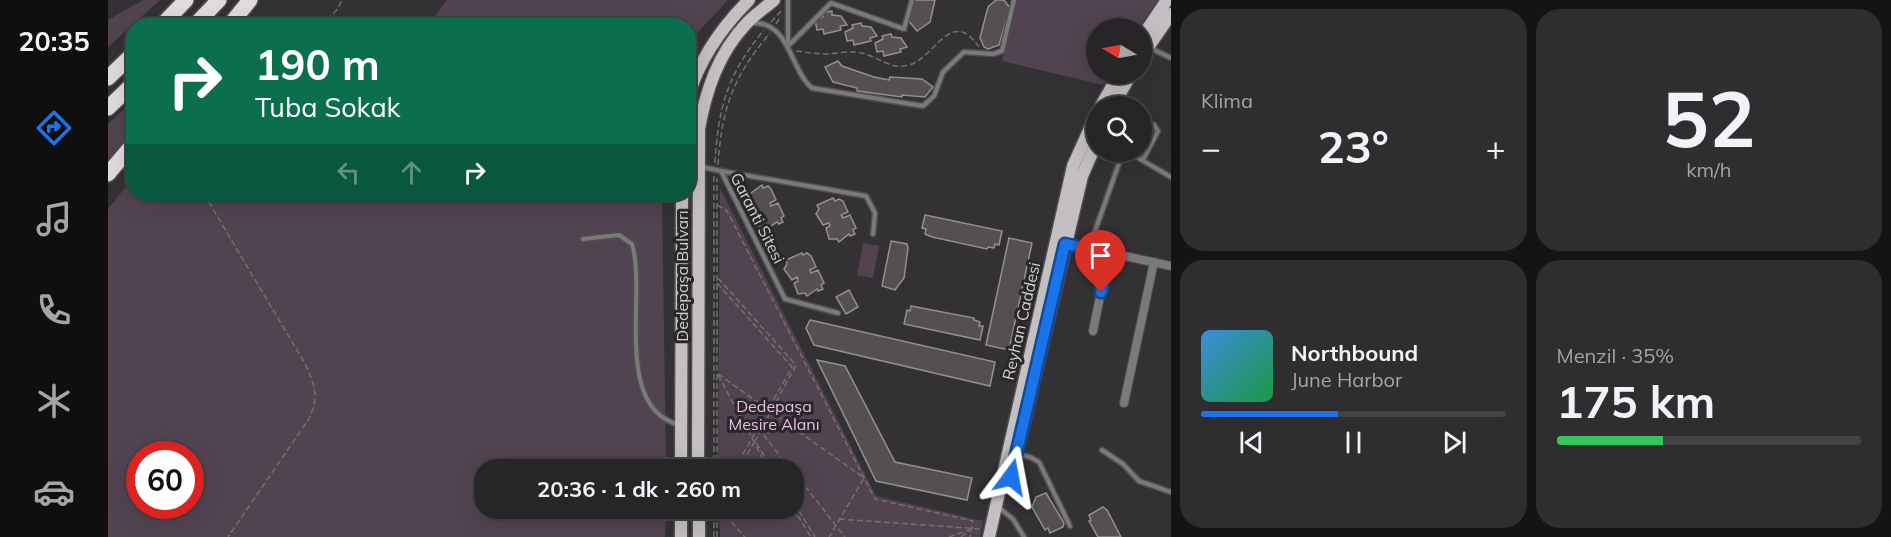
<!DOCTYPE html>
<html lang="tr">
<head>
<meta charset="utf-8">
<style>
  body { margin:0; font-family:Mulish,sans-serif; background:#2f2d2f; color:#f1f3f6; height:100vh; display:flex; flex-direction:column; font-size:22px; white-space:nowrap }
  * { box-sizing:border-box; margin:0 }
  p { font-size:20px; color:#a4a5a7 }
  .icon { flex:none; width:33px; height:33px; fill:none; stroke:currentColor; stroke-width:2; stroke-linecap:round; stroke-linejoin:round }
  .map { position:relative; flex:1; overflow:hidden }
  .details { display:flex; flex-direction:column; gap:9px; padding:9px; background:#151415; width:720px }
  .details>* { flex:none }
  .hud { position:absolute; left:18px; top:18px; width:570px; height:183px; border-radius:24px; box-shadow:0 6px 24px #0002,0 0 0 2px #434244; background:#0b6e4f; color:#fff; overflow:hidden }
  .needle { width:39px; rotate:280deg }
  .tools { position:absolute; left:978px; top:18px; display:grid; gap:12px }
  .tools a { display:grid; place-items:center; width:66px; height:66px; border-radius:50%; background:#272527; box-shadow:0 6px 24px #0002,0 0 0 2px #434244; font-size:30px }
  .speed { position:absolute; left:18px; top:441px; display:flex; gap:12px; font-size:30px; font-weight:700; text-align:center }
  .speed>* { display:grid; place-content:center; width:78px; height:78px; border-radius:50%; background:#272527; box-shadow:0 6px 24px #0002,0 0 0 2px #434244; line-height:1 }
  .speed .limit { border:9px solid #d22; background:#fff; color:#111 }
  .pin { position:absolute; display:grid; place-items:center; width:51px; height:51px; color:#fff; margin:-62px -26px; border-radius:50% 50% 50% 0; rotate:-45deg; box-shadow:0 0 6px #0007 }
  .pin .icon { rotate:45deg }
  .me { position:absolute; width:66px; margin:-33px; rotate:13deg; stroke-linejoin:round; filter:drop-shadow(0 0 4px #0008) }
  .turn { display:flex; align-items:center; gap:21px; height:126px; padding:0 30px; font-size:27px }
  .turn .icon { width:78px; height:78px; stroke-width:2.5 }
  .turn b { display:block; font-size:42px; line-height:51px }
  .lanes { display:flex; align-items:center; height:57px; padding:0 30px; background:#0003; justify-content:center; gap:30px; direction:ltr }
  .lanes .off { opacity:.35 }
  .big { font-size:45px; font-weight:700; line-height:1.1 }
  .details .card { flex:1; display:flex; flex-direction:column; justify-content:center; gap:9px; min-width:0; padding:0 21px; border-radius:24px; background:#2f2d2f }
  .details .dial { align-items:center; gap:0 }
  .dial b { font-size:78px; line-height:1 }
  .song { display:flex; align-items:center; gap:18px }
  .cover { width:72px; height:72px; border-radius:9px; background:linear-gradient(135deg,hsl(210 70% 55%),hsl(140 70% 35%)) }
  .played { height:6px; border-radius:3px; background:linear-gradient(90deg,#1a73e8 45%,#434244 45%) }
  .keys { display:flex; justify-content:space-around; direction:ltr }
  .heat { display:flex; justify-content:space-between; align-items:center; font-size:33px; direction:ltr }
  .charge { height:9px; border-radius:4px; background:linear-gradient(90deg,#34c759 35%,#434244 0) }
  .details .tiles { flex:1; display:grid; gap:9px; grid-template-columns:repeat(2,1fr) }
  .trip { position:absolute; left:366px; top:459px; width:330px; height:60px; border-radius:24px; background:#272527; box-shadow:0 6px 24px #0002,0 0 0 2px #434244; font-weight:700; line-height:60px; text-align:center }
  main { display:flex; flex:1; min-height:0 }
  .tabs { display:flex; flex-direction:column; width:108px; justify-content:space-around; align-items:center; background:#100f10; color:#a4a5a7 }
  .tabs .icon { width:42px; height:42px }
  .tabs .current { color:#1a73e8 }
  .tabs b { font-size:27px; color:#f1f3f6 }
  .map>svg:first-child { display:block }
  .green { fill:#524351; fill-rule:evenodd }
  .building { fill:#534f52; stroke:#938f92; stroke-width:1.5 }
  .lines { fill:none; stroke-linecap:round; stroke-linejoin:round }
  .lane-casing { stroke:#514e51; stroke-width:7 }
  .street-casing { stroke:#514e51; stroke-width:10 }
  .primary-casing { stroke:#514e51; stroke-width:15 }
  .highway-casing { stroke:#514e51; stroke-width:18 }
  .path { stroke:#737073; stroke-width:1.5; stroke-dasharray:6 3; stroke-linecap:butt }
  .lane { stroke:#7b797a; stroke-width:4 }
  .street { stroke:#7b797a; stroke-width:8 }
  .primary { stroke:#c3bfc3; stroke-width:12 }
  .highway { stroke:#e0dbdf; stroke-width:15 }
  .route-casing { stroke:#114b97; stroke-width:15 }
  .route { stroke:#1a73e8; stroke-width:10 }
  .labels { text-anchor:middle; stroke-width:6; stroke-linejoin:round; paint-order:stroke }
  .street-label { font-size:16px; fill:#d4d1d3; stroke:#2a272a }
  .park-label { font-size:16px; fill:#ecbee7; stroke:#2a272a }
</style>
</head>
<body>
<main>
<nav class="tabs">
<b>20:35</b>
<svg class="icon current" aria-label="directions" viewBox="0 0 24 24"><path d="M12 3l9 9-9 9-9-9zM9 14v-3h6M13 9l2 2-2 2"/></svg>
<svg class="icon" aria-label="music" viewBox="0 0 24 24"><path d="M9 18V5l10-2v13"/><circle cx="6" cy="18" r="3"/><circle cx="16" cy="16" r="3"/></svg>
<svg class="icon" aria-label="phone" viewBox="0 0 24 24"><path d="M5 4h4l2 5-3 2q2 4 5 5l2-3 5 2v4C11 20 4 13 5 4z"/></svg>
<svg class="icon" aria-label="climate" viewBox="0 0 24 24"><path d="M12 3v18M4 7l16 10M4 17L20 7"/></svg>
<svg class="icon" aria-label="car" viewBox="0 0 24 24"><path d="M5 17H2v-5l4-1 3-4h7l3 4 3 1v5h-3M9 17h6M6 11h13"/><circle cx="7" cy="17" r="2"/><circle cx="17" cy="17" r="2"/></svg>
</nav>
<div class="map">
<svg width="1063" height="537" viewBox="0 0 1063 537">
  <rect width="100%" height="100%" fill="#343134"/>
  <g class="green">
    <path d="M35 0H52L0 47V20Z"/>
    <path d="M339 0H620L581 42 580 26 320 25Z"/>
    <path d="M910 0H1050L1030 28H988V74H1002L995 85 894 61Z"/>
    <path d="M25 101V130L0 161V124Z"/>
    <path d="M25 178 26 194H554L558 469 376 470V508L558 509 557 537H0V209ZM32 454H82V506H32Z"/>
    <path d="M612 188 768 496 875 521 872 537H612L611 509 686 508V470L610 469Z"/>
    <path d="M755 243 771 246 765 278 749 275Z"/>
  </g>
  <g class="building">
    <path d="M806 0H827L822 22 809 31 800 20Z"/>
    <path d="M888 0H896L902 8 891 45 880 49 876 47 872 38 880 7Z"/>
    <path d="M724 11V15L733 16 739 25 732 26 733 30 716 34 715 29 709 30 707 20 715 17V13Z"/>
    <path d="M753 23 754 26 763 27 769 36 762 38 763 41 746 45 745 40 739 41 737 32 745 28 744 25Z"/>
    <path d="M783 34 784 37 793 38 799 47 792 49 793 52 776 56 775 51 769 52 767 43 775 39 774 36Z"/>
    <path d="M730 61 734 66 766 77 781 80 782 77 814 79 825 87 817 97 794 95V97L749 91V88L725 82 717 67Z"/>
    <path d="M654 185 655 188 660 186 663 189 668 200 662 203 663 206 670 203 676 216 673 218 675 222 671 224 669 222 659 229 658 226 650 227 646 216 650 214 649 210 644 213 636 202 640 197 638 193H643Z"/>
    <path d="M725 198 727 201 731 199 735 201 740 212 733 215 735 218 742 215 748 228 745 230 747 234 742 236 741 234 731 242 729 239H721L718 228 722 226 721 223 715 225 708 214 711 209 709 205Z"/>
    <path d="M817 215 894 231 891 245 887 244 886 248 880 247 879 249 824 237 817 234 818 229 814 228Z"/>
    <path d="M901 238 924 243 901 350 878 345Z"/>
    <path d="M783 241 799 244 800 248 796 278 787 290 774 286Z"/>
    <path d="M694 253 695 255 699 253 703 256 708 267 702 270 703 273 710 270 716 283 713 285 715 289 710 291 709 289 699 296 697 293 690 294 686 283 690 281 689 277 684 280 676 269 679 264 678 260Z"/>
    <path d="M741 290 750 307 738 314 728 297Z"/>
    <path d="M803 306 866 318V320L872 322 871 326H875L872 340 796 324 799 310 802 311Z"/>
    <path d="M702 320 887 362 882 386 706 345 698 328Z"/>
    <path d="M709 360 737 366 787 462 864 478 859 500 768 481Z"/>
    <path d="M938 493 956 523 955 527 942 533 940 528 937 530 924 507 928 497Z"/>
    <path d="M995 507 999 510 1013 537H990L981 521 983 520 981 515Z"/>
  </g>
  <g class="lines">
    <g class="lane-casing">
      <g id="lane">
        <path d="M644 23C682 21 682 70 704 88L815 106 826 96 835 72 856 52 885 54 894 51 906 0"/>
        <path d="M680 45V0"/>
        <path d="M680 46 723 3 796 29 804 0"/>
        <path d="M1042 48 1063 58"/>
        <path d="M1034 118 1046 125 1050 131 1035 160"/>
        <path d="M1020 152 1063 177"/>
        <path d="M594 167 613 171"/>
        <path d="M986 234 1015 152"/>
        <path d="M475 239 511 235 524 244C539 293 504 409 572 425"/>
        <path d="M730 313 677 299 613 171 758 196 767 213 765 234"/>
        <path d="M994 450 1015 464 1031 481 1063 492"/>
        <path d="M903 453 922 457 931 462 962 526"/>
        <path d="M890 507 905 519 916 537"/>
      </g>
    </g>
    <g class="street-casing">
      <g id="street">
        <path d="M956 243 1063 266"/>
        <path d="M985 331 1001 253"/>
        <path d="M1016 403 1046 262"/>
      </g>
    </g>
    <g class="primary-casing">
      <g id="primary">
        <path d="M1034 37 1059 0"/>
        <path d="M1034 56 1063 14"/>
        <path d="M580 98C591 59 613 28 641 0"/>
        <path d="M993 106 1011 74"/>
        <path d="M1005 106 1023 74"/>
        <path d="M913 435 974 176 988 144"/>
        <path d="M573 470 574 194"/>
        <path d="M590 470 591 129C598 90 610 54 638 24 646 15 657 8 666 0"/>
        <path d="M573 508V537"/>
        <path d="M591 508V537"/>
        <path d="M881 537 965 166 988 115"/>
      </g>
    </g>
    <g class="highway-casing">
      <g id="highway">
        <path d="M53 26 78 0"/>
        <path d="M86 26 111 0"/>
        <path d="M121 26 142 0"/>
        <path d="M0 78 26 53"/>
        <path d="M0 108 26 83"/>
        <path d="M0 174 26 143"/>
      </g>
    </g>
    <g class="path">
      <path d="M663 22 674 10"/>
      <path d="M668 24 673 16"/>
      <path d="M212 26 228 11 234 0"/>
      <path d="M688 51C698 52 707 54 716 54 728 54 742 50 753 53 770 56 783 71 801 65 827 58 843 6 871 47"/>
      <path d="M607 163C610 107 620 73 656 30"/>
      <path d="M610 165C614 107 625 77 662 33"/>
      <path d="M96 194 196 362C207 384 212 398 200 420L120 537"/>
      <path d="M609 205 619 211 767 499 865 521 862 537"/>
      <path d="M610 278 688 365 647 441"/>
      <path d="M609 283 684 367 626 470"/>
      <path d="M610 374 756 478 721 537"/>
      <path d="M610 375 661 470"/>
      <path d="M650 428 683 470"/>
      <path d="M606 470V176"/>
      <path d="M609 470V178"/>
      <path d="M630 470 647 441 665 470"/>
      <path d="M686 472 737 537"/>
      <path d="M686 503 707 537"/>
      <path d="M685 508 703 537"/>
      <path d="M611 509 689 516"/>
      <path d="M611 509 637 537"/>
      <path d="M731 519 873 529"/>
      <path d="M606 537V508"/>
      <path d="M609 537V508"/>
      <path d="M841 537 863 529"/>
      <path d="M853 537 861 531"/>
    </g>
    <use href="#lane" class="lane"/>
    <use href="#street" class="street"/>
    <use href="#primary" class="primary"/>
    <use href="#highway" class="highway"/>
  </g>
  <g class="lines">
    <g class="route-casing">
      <path id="route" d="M903 477 957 244 1001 253 993 292"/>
    </g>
    <use href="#route" class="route"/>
  </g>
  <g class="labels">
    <g class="street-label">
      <text transform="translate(650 218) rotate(63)" y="6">Garanti Sitesi</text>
      <text transform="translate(574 276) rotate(-90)" y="6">Dedepaşa Bulvarı</text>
      <text transform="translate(913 321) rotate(-77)" y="6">Reyhan Caddesi</text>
    </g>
    <g class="park-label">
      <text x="666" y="412">Dedepaşa<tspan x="666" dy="18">Mesire Alanı</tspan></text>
    </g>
  </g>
</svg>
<div class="tools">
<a><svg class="needle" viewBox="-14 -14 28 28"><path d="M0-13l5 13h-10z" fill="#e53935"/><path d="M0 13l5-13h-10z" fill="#a4a5a7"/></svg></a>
<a><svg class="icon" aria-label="search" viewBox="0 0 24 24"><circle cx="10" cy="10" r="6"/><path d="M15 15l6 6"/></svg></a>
</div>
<div class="speed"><div class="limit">60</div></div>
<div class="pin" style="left:993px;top:292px;background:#d93025"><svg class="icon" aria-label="arrive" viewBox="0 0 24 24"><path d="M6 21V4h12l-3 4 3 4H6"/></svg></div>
<svg class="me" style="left:903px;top:477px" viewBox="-20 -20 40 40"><path d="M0-17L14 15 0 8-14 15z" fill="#1a73e8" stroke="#fff" stroke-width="4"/></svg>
<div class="trip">20:36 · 1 dk · 260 m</div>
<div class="hud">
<div class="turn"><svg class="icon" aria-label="right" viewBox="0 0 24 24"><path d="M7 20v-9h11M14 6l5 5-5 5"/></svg><div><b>190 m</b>Tuba Sokak</div></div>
<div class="lanes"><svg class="icon off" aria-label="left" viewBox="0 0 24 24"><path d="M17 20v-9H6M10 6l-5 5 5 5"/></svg><svg class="icon off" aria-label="ahead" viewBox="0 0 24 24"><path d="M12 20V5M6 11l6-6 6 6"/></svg><svg class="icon" aria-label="right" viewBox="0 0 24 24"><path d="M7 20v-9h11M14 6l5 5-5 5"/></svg></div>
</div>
</div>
<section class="details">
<div class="tiles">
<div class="card"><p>Klima</p>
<div class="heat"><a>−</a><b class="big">23°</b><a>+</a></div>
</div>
<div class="card dial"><b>52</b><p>km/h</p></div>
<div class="card">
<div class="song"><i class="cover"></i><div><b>Northbound</b><p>June Harbor</p></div></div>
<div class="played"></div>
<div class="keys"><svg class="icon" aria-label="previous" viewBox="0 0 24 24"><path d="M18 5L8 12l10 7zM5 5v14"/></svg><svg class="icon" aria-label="pause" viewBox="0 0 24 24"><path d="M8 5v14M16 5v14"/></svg><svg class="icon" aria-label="next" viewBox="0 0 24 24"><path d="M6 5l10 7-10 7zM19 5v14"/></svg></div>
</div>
<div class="card"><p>Menzil · 35%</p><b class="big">175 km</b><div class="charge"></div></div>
</div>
</section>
</main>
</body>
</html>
